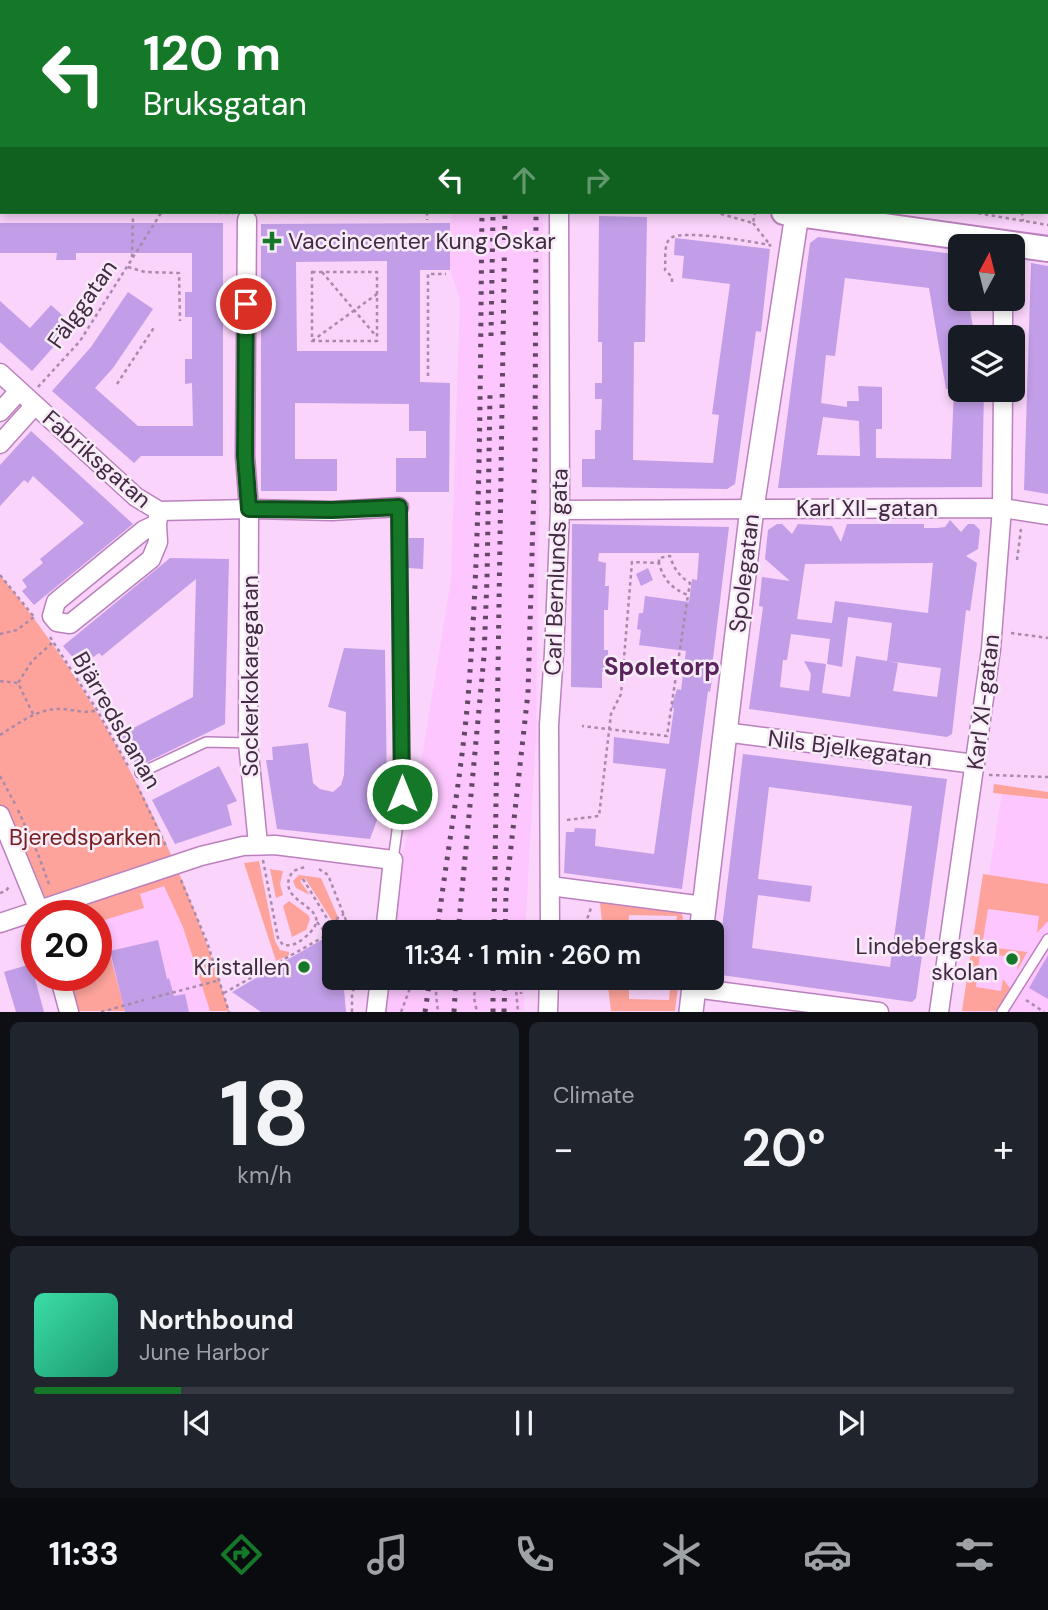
<!DOCTYPE html>
<html lang="en">
<head>
<meta charset="utf-8">
<style>
  body { margin:0; font-family:"DM Sans",sans-serif; background:#20242c; color:#f1f3f6; height:100vh; display:flex; flex-direction:column; font-size:26px; white-space:nowrap }
  * { box-sizing:border-box; margin:0 }
  p { font-size:23px; color:#9ea1a6 }
  .icon { flex:none; width:38px; height:38px; fill:none; stroke:currentColor; stroke-width:2; stroke-linecap:round; stroke-linejoin:round }
  .map { position:relative; height:1012px; overflow:hidden }
  .sheet { display:flex; flex-direction:column; gap:10px; padding:10px; background:#0d0f14; flex:1 }
  .sheet>* { flex:none }
  .top-card { position:absolute; left:0px; top:0px; width:1048px; height:214px; box-shadow:0 4px 10px #0003; background:#157829; color:#fff; overflow:hidden }
  .needle { width:46px; rotate:7deg }
  .tools { position:absolute; left:948px; top:234px; display:grid; gap:14px }
  .tools a { display:grid; place-items:center; width:77px; height:77px; border-radius:10px; background:#171b24; box-shadow:0 4px 10px #0003; font-size:35px }
  .speed { position:absolute; left:21px; top:900px; display:flex; gap:14px; font-size:35px; font-weight:700; text-align:center }
  .speed>* { display:grid; place-content:center; width:91px; height:91px; border-radius:50%; background:#171b24; box-shadow:0 4px 10px #0003; line-height:1 }
  .speed .limit { border:10px solid #d22; background:#fff; color:#111 }
  .pin { position:absolute; display:grid; place-items:center; width:60px; height:60px; color:#fff; margin:-30px; border:4px solid #fff; border-radius:50%; box-shadow:0 2px 7px #0007 }
  .me { position:absolute; width:77px; margin:-38px; rotate:0deg; stroke-linejoin:round; filter:drop-shadow(0 0 5px #0008) }
  .turn { display:flex; align-items:center; gap:24px; height:147px; padding:0 28px; font-size:32px }
  .turn .icon { width:91px; height:91px; stroke-width:2.5 }
  .turn b { display:block; font-size:49px; line-height:60px }
  .lanes { display:flex; align-items:center; height:66px; padding:0 28px; background:#0003; justify-content:center; gap:35px; direction:ltr }
  .lanes .off { opacity:.35 }
  .big { font-size:52px; font-weight:600; line-height:1.1 }
  .sheet .tile { flex:1; display:flex; flex-direction:column; justify-content:center; gap:10px; min-width:0; padding:0 24px; border-radius:10px; background:#20242c }
  .sheet .dial { align-items:center; gap:0 }
  .dial b { font-size:91px; line-height:1 }
  .song { display:flex; align-items:center; gap:21px }
  .cover { width:84px; height:84px; border-radius:10px; background:linear-gradient(135deg,hsl(160 70% 55%),hsl(160 70% 35%)) }
  .played { height:7px; border-radius:4px; background:linear-gradient(90deg,#157829 15%,#363941 15%) }
  .keys { display:flex; justify-content:space-around; direction:ltr }
  .heat { display:flex; justify-content:space-between; align-items:center; font-size:38px; direction:ltr }
  .sheet .tiles { flex:1; display:grid; gap:10px; grid-template-columns:1fr 1fr }
  .tile:last-child { grid-column:span 2 }
  .trip { position:absolute; left:322px; top:920px; width:402px; height:70px; border-radius:10px; background:#171b24; box-shadow:0 4px 10px #0003; font-weight:600; line-height:70px; text-align:center }
  .tabs { display:flex; height:112px; justify-content:space-around; align-items:center; background:#090b0e; color:#9ea1a6 }
  .tabs .icon { width:49px; height:49px }
  .tabs .current { color:#157829 }
  .tabs b { font-size:32px; color:#f1f3f6 }
  .map>svg:first-child { display:block }
  .built { fill:#fdc6fe }
  .green { fill:#fda39b }
  .building { fill:#c19ee7; fill-rule:evenodd }
  .lines { fill:none; stroke-linecap:round; stroke-linejoin:round }
  .service-casing { stroke:#bb80bd; stroke-width:12 }
  .minor-casing { stroke:#bb80bd; stroke-width:21 }
  .tertiary-casing { stroke:#bb80bd; stroke-width:26 }
  .secondary-casing { stroke:#bb80bd; stroke-width:28 }
  .path { stroke:#aa8aaa; stroke-width:2.5; stroke-dasharray:3.5 3.5; stroke-linecap:butt }
  .service { stroke:#fff; stroke-width:9 }
  .minor { stroke:#fff; stroke-width:18 }
  .tertiary { stroke:#fff; stroke-width:23 }
  .secondary { stroke:#fff; stroke-width:24 }
  .rail { stroke:#634864; stroke-width:5; stroke-dasharray:3.5 7; stroke-linecap:butt }
  .route-casing { stroke:#0e4e1b; stroke-width:18 }
  .route { stroke:#157829; stroke-width:12 }
  .poi-dot { fill:#157829; stroke:#f8ebf8; stroke-width:2.5 }
  .labels { text-anchor:middle; stroke-width:5; stroke-linejoin:round; paint-order:stroke }
  .poi-label { font-size:23px; fill:#432a43; stroke:#f8ebf8; text-anchor:end }
  .street-label { font-size:23px; fill:#432a43; stroke:#f8ebf8 }
  .park-label { font-size:23px; fill:#741e1d; stroke:#f8ebf8 }
  .neighbourhood-label { font-size:24px; font-weight:bold; fill:#59245b; stroke:#f8ebf8 }
</style>
</head>
<body>
<div class="map">
<svg width="1048" height="1012" viewBox="0 0 1048 1012">
  <rect width="100%" height="100%" fill="#fad4fb"/>
  <g class="built">
    <path d="M0 0 82 2H2L0 144Z"/>
    <path d="M451 212H543L536 736 525 933H393L402 853 411 825 451 580 460 299 450 270Z"/>
    <path d="M1002 794 1048 800V1011L967 1012Z"/>
    <path d="M164 885 183 927 210 1011H101L96 975V915H75Z"/>
    <path d="M387 978H524V1011L384 1012Z"/>
  </g>
  <g class="green">
    <path d="M247 0H400V2H242Z"/>
    <path d="M0 575C105 703 181 853 229 1011H210L183 927 164 886 140 894 144 908 101 921 125 1011H69L59 975H96V915H41L0 815Z"/>
    <path d="M994 784 1048 792V799L993 793Z"/>
    <path d="M259 861 275 941 280 950 289 952V955L276 961 244 863Z"/>
    <path d="M270 869 283 871 280 884 283 895 276 898Z"/>
    <path d="M983 874 1048 884V921L1037 933 1039 916 988 909 982 946 1027 952 1017 971 1019 958 980 953 976 987 1001 991 1003 979 1010 988 996 1011H962Z"/>
    <path d="M299 875 321 878 345 933H340L305 878 300 881 310 895 296 888 293 881Z"/>
    <path d="M289 901 308 915 310 919 306 930 292 937 283 906Z"/>
    <path d="M600 902 677 912 682 914 683 919 676 923 677 916 629 915 628 933H603Z"/>
    <path d="M607 978H629V999L669 1000 671 978H679L675 1011H611Z"/>
  </g>
  <g class="building">
    <path d="M599 216 647 217 645 342H634L633 460 713 463 719 415 712 414 730 284 682 278 684 256 674 255 675 238 770 249 761 332 756 331 735 484 727 489 582 487V459H595V430H601L602 399H595V383H602V342H598Z"/>
    <path d="M0 223H223V456H141L134 463 52 391 91 347 128 292 153 309 113 368 95 388 138 426H193L192 383 185 384V359H192V317H185V292H192V253H76V260H56L57 253H0Z"/>
    <path d="M450 223V270H420V382L450 383 449 492H396V458H426V431H409V404L295 403V459H337V491H261V224ZM387 261V351H297L296 262Z"/>
    <path d="M818 237 961 255V299H968L975 338H961V390L946 389 929 288 845 278 835 356 826 355 821 403 847 407V401H859L858 386 882 387V429H876V458L951 459 954 390H984L982 487 778 488 810 243ZM823 417 859 421 860 456 817 455Z"/>
    <path d="M1031 263 1048 266V494L1024 490Z"/>
    <path d="M0 301 30 328 51 305 73 325 32 371 0 342Z"/>
    <path d="M31 431 133 524 34 605 22 591 27 587 22 580 43 563 40 559 84 523 33 476 28 483 24 480 0 506V465Z"/>
    <path d="M950 520 961 532 968 524H974L980 530 978 549 966 556 977 563 970 611 966 610 952 734 947 737 749 709 763 607 759 606 762 577 790 581 765 559 768 530 777 524H782L792 534 798 524 832 526 841 542 847 524H924V528H937L945 527ZM933 563 928 613 835 601 832 623 797 619 805 564ZM848 617 892 623 887 661 856 656 850 697 822 693 826 664 804 661 811 674 809 691 780 687 783 660H787L791 634 830 639 827 664 842 667ZM887 661 941 668 937 697 893 691 898 663Z"/>
    <path d="M572 524 729 527 712 667H714L710 692 708 691 682 889 564 873 566 832H574L575 828 596 829 595 846 654 854 666 769 613 763 614 737 669 744 674 708H671L677 689 681 690 686 651 639 645 641 630 637 629 639 613H643L645 596 689 602 692 579 697 580 699 553H599L598 561 606 563 605 586H609L608 610H604V650H608V672H602V688L571 687Z"/>
    <path d="M409 538H424L423 569 408 568Z"/>
    <path d="M170 558 229 559 225 724 137 767 120 735 193 697 196 579 102 656 99 653 86 662 80 656 75 660 63 646Z"/>
    <path d="M648 568 653 580 641 586 636 574Z"/>
    <path d="M344 648 385 650 387 793 370 839 277 829 266 760H273L272 747 308 743 313 783 320 789 333 792 341 785 344 775 346 712 328 707Z"/>
    <path d="M743 754 947 779 916 998 912 1002 721 975 717 969ZM769 787 912 806 890 967 752 948 758 895 810 902 812 886 758 879Z"/>
    <path d="M219 766 237 801 227 805 232 825 175 844 152 800Z"/>
    <path d="M323 939 334 951V978H353L344 989 346 1012H261L232 992Z"/>
    <path d="M158 940 167 979 169 978 174 996 185 994 189 1012H125L110 951Z"/>
    <path d="M1048 955V999L1029 988Z"/>
    <path d="M31 964 44 1012H16L4 972Z"/>
  </g>
  <g class="lines">
    <g class="service-casing">
      <g id="service">
        <path d="M140 773 206 742 248 743"/>
        <path d="M393 860 402 794 399 507"/>
        <path d="M1002 1012 1048 939"/>
      </g>
    </g>
    <g class="minor-casing">
      <g id="minor">
        <path d="M909 0 910 2"/>
        <path d="M562 2V0"/>
        <path d="M754 2 760 0"/>
        <path d="M247 220 245 456 249 509 248 743 258 844"/>
        <path d="M1003 338V310"/>
        <path d="M0 373 136 497 159 511 251 509 332 511 399 507"/>
        <path d="M0 412 19 391"/>
        <path d="M0 444 35 405"/>
        <path d="M560 510 1002 508 1048 515"/>
        <path d="M157 524 158 542 151 559 70 624 57 622 52 616 56 602 144 530 157 524 159 511"/>
        <path d="M724 732 975 764"/>
        <path d="M0 815 41 915"/>
        <path d="M550 886 704 906"/>
        <path d="M0 923 201 856 243 846 275 845 393 860 385 933"/>
        <path d="M550 933 549 725 554 653 560 510 559 212"/>
        <path d="M59 975 69 1012"/>
        <path d="M694 988 879 1012"/>
        <path d="M376 1012 380 978"/>
        <path d="M548 1012 549 978"/>
        <path d="M939 1012 991 649 1002 508 1003 390"/>
      </g>
    </g>
    <g class="tertiary-casing">
      <g id="tertiary">
        <path d="M701 933 752 508 797 214"/>
        <path d="M691 1012 695 978"/>
      </g>
    </g>
    <g class="secondary-casing">
      <g id="secondary">
        <path d="M0 182H2"/>
        <path d="M784 212 1048 249"/>
      </g>
    </g>
    <g class="path">
      <path d="M99 0 100 2"/>
      <path d="M133 0 134 2"/>
      <path d="M229 0V2"/>
      <path d="M405 0V2"/>
      <path d="M810 2 816 0"/>
      <path d="M1046 144H1048"/>
      <path d="M1046 161 1048 165"/>
      <path d="M0 209H2"/>
      <path d="M120 212 233 213"/>
      <path d="M260 212H351"/>
      <path d="M427 212V220"/>
      <path d="M714 212 753 223 755 212"/>
      <path d="M971 212 1048 225"/>
      <path d="M1022 212 1023 221"/>
      <path d="M753 223 770 245"/>
      <path d="M132 257 133 217"/>
      <path d="M128 267 145 272 179 273 180 321"/>
      <rect x="312" y="272" width="65" height="69"/>
      <path d="M322 272 376 336"/>
      <path d="M672 282V277L665 270C666 261 663 243 671 238 682 229 753 242 770 245L771 248"/>
      <path d="M312 341 377 294"/>
      <path d="M428 376V274H446"/>
      <path d="M117 384 155 326"/>
      <path d="M38 387 80 341 161 213"/>
      <path d="M1017 560 1021 529"/>
      <path d="M659 563V558L670 556C674 569 679 576 690 583L688 595"/>
      <path d="M0 575 35 618"/>
      <path d="M1011 633 1048 638"/>
      <path d="M0 634 17 630 34 617"/>
      <path d="M50 637 97 710 128 766"/>
      <path d="M0 681 18 683"/>
      <path d="M33 714 18 683 32 661 52 643"/>
      <path d="M0 735C18 724 35 710 57 709 71 708 84 715 97 710"/>
      <path d="M989 775 1048 777"/>
      <path d="M0 776 15 804"/>
      <path d="M137 785 167 848"/>
      <path d="M18 810 38 854 49 884"/>
      <path d="M567 820 599 816 611 714 621 694 632 562 659 563C663 579 672 589 688 595L667 736 582 726"/>
      <path d="M263 860 278 938 283 945C292 946 297 944 304 938 345 905 269 906 293 871L305 867"/>
      <path d="M319 869 328 875 351 933"/>
      <path d="M303 879 336 933"/>
      <path d="M181 880 207 942 229 1012"/>
      <path d="M0 893 6 891 10 885"/>
      <path d="M317 922 334 943"/>
      <path d="M330 923 344 914"/>
      <path d="M585 925 591 908"/>
      <path d="M438 978 436 994 438 1012"/>
      <path d="M476 978 474 998 477 1012"/>
      <path d="M515 978 518 1012"/>
      <path d="M520 978 521 994"/>
      <path d="M404 982 405 978"/>
      <path d="M442 986V978"/>
      <path d="M480 990 481 978"/>
      <path d="M224 993 327 935"/>
      <path d="M152 998 220 980"/>
      <path d="M1026 1000 1044 1012"/>
      <path d="M101 1012 144 1000"/>
      <path d="M352 1012V993L359 978"/>
      <path d="M401 1012 409 991 410 978"/>
    </g>
    <use href="#service" class="service"/>
    <use href="#minor" class="minor"/>
    <use href="#tertiary" class="tertiary"/>
    <use href="#secondary" class="secondary"/>
    <g class="rail">
      <path d="M478 0V2"/>
      <path d="M493 0 494 2"/>
      <path d="M527 0 528 2"/>
      <path d="M507 2V0"/>
      <path d="M491 336 493 212"/>
      <path d="M437 933C447 850 463 768 469 685 481 528 480 369 482 212"/>
      <path d="M458 933 484 656 487 579 490 395"/>
      <path d="M494 933 505 212"/>
      <path d="M505 933 506 892 528 693 535 452 536 212"/>
      <path d="M425 1012 430 978"/>
      <path d="M454 1012 456 978"/>
      <path d="M493 1012V978"/>
      <path d="M504 1012 505 978"/>
    </g>
  </g>
  <g class="lines">
    <g class="route-casing">
      <path id="route" d="M246 304 245 456 249 509 332 510 399 507 402 794"/>
    </g>
    <use href="#route" class="route"/>
  </g>
  <g class="poi-dot">
    <path d="M268.5 230.5h7v7h7v7h-7v7h-7v-7h-7v-7h7z"/>
    <circle cx="1012" cy="959" r="7"/>
    <circle cx="304" cy="967" r="7"/>
  </g>
  <g class="labels">
    <g class="poi-label">
      <text x="288" y="249" text-anchor="start">Vaccincenter Kung Oskar</text>
      <text x="998" y="954">Lindebergska<tspan x="998" dy="26">skolan</tspan></text>
      <text x="290" y="975">Kristallen</text>
    </g>
    <g class="street-label">
      <text transform="translate(82 304) rotate(-55)" y="8">Fälggatan</text>
      <text transform="translate(97 459) rotate(41)" y="8">Fabriksgatan</text>
      <text x="867" y="516">Karl XII-gatan</text>
      <text transform="translate(556 572) rotate(-88)" y="8">Carl Bernlunds gata</text>
      <text transform="translate(744 573) rotate(-83)" y="8">Spolegatan</text>
      <text transform="translate(250 676) rotate(-90)" y="8">Sockerkokaregatan</text>
      <text transform="translate(983 702) rotate(-83)" y="8">Karl XI-gatan</text>
      <text transform="translate(117 720) rotate(60)" y="8">Bjärredsbanan</text>
      <text transform="translate(850 748) rotate(7)" y="8">Nils Bjelkegatan</text>
    </g>
    <g class="park-label">
      <text x="85" y="845">Bjeredsparken</text>
    </g>
    <g class="neighbourhood-label">
      <text x="662" y="675">Spoletorp</text>
    </g>
  </g>
</svg>
<div class="tools">
<a><svg class="needle" viewBox="-14 -14 28 28"><path d="M0-13l5 13h-10z" fill="#e53935"/><path d="M0 13l5-13h-10z" fill="#9ea1a6"/></svg></a>
<a><svg class="icon" aria-label="layers" viewBox="0 0 24 24"><path d="M12 4l9 5-9 5-9-5zM3 14l9 5 9-5"/></svg></a>
</div>
<div class="speed"><div class="limit">20</div></div>
<div class="pin" style="left:246px;top:304px;background:#d93025"><svg class="icon" aria-label="arrive" viewBox="0 0 24 24"><path d="M6 21V4h12l-3 4 3 4H6"/></svg></div>
<svg class="me" style="left:402px;top:794px" viewBox="-20 -20 40 40"><circle r="17" fill="#157829" stroke="#fff" stroke-width="3"/><path d="M0-11L8 9 0 5-8 9z" fill="#fff"/></svg>
<div class="trip">11:34 · 1 min · 260 m</div>
<div class="top-card">
<div class="turn"><svg class="icon" aria-label="left" viewBox="0 0 24 24"><path d="M17 20v-9H6M10 6l-5 5 5 5"/></svg><div><b>120 m</b>Bruksgatan</div></div>
<div class="lanes"><svg class="icon" aria-label="left" viewBox="0 0 24 24"><path d="M17 20v-9H6M10 6l-5 5 5 5"/></svg><svg class="icon off" aria-label="ahead" viewBox="0 0 24 24"><path d="M12 20V5M6 11l6-6 6 6"/></svg><svg class="icon off" aria-label="right" viewBox="0 0 24 24"><path d="M7 20v-9h11M14 6l5 5-5 5"/></svg></div>
</div>
</div>
<section class="sheet">
<div class="tiles">
<div class="tile dial"><b>18</b><p>km/h</p></div>
<div class="tile"><p>Climate</p>
<div class="heat"><a>−</a><b class="big">20°</b><a>+</a></div>
</div>
<div class="tile">
<div class="song"><i class="cover"></i><div><b>Northbound</b><p>June Harbor</p></div></div>
<div class="played"></div>
<div class="keys"><svg class="icon" aria-label="previous" viewBox="0 0 24 24"><path d="M18 5L8 12l10 7zM5 5v14"/></svg><svg class="icon" aria-label="pause" viewBox="0 0 24 24"><path d="M8 5v14M16 5v14"/></svg><svg class="icon" aria-label="next" viewBox="0 0 24 24"><path d="M6 5l10 7-10 7zM19 5v14"/></svg></div>
</div>
</div>
</section>
<nav class="tabs">
<b>11:33</b>
<svg class="icon current" aria-label="directions" viewBox="0 0 24 24"><path d="M12 3l9 9-9 9-9-9zM9 14v-3h6M13 9l2 2-2 2"/></svg>
<svg class="icon" aria-label="music" viewBox="0 0 24 24"><path d="M9 18V5l10-2v13"/><circle cx="6" cy="18" r="3"/><circle cx="16" cy="16" r="3"/></svg>
<svg class="icon" aria-label="phone" viewBox="0 0 24 24"><path d="M5 4h4l2 5-3 2q2 4 5 5l2-3 5 2v4C11 20 4 13 5 4z"/></svg>
<svg class="icon" aria-label="climate" viewBox="0 0 24 24"><path d="M12 3v18M4 7l16 10M4 17L20 7"/></svg>
<svg class="icon" aria-label="car" viewBox="0 0 24 24"><path d="M5 17H2v-5l4-1 3-4h7l3 4 3 1v5h-3M9 17h6M6 11h13"/><circle cx="7" cy="17" r="2"/><circle cx="17" cy="17" r="2"/></svg>
<svg class="icon" aria-label="filters" viewBox="0 0 24 24"><path d="M4 7h16M4 17h16"/><circle cx="9" cy="7" r="2"/><circle cx="15" cy="17" r="2"/></svg>
</nav>
</body>
</html>
